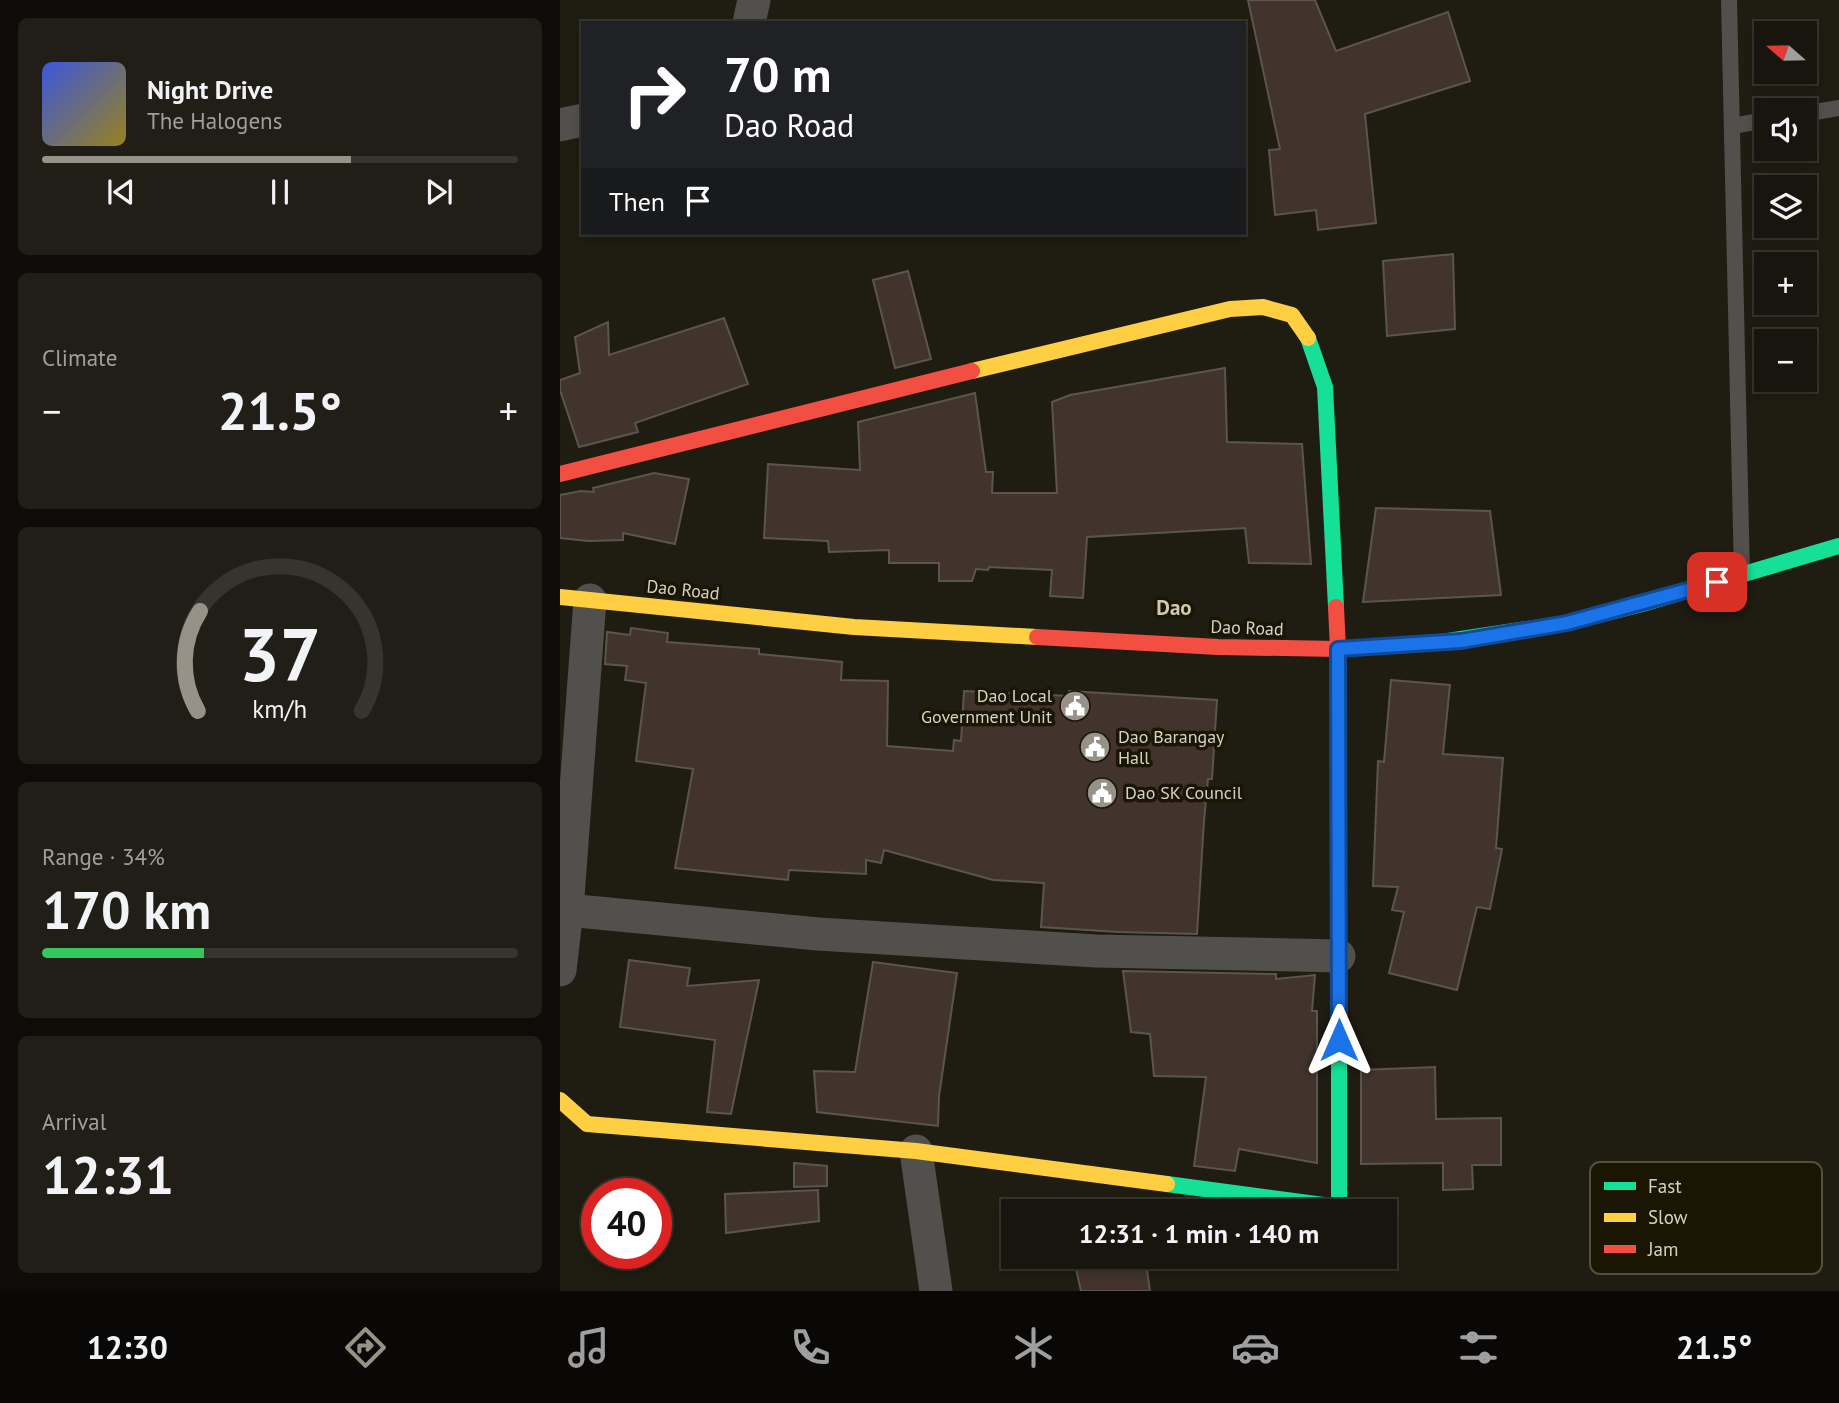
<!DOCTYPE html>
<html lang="en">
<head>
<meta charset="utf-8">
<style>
  body { margin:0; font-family:"PT Sans",sans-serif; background:#201e17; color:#f1f3f6; height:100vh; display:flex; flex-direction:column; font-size:26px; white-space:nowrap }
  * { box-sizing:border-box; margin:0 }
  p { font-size:23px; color:#9e9f9e }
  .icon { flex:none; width:38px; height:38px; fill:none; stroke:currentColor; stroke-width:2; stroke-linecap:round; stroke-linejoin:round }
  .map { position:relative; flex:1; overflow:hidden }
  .side { display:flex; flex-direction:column; gap:18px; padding:18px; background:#0d0c08; width:560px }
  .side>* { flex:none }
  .hud { position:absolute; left:21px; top:21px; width:665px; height:214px; border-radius:0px; box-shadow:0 4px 10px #0003,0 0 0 2px #36342e; background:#202124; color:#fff; overflow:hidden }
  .needle { width:46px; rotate:290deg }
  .buttons { position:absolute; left:1194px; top:21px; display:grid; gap:14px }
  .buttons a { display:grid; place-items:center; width:63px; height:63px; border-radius:0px; background:#17150e; box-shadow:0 4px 10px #0003,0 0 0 2px #36342e; font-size:35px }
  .speed { position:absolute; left:21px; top:1178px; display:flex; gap:14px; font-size:35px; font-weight:700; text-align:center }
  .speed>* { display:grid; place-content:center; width:91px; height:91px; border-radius:50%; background:#17150e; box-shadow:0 4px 10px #0003,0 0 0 2px #36342e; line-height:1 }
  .speed .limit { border:10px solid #d22; background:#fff; color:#111 }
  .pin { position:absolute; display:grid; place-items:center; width:60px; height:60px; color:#fff; margin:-30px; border-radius:14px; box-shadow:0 4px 10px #0006 }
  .me { position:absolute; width:77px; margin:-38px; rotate:0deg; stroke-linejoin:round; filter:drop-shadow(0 0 5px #0008) }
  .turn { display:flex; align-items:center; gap:24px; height:147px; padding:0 28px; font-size:32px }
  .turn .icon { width:91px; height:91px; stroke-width:2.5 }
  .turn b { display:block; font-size:49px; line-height:60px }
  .then { display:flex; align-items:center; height:66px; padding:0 28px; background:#0003; gap:14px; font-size:26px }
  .big { font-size:52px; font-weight:800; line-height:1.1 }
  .side .card { flex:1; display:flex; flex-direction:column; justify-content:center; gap:10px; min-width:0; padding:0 24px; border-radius:10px; background:#201e17 }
  .side .dial { align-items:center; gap:0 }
  .dial svg { height:182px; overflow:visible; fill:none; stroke:#36342e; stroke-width:7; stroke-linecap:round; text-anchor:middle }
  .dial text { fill:#f1f3f6; stroke:none }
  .song { display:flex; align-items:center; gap:21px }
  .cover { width:84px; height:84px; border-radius:10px; background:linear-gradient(135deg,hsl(230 70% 55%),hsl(50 70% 35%)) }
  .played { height:7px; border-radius:4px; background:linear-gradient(90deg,#969287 65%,#36342e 65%) }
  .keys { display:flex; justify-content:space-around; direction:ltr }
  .heat { display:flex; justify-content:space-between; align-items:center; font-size:38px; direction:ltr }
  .charge { height:10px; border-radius:5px; background:linear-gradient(90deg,#34c759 34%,#36342e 0) }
  .trip { position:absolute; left:441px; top:1199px; width:396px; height:70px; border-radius:0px; background:#17150e; box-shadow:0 4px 10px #0003,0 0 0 2px #36342e; font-weight:800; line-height:70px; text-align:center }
  .tab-bar { display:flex; height:112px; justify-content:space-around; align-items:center; background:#090806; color:#9e9f9e }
  .tab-bar .icon { width:49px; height:49px }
  .tab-bar .on { color:#969287 }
  .tab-bar b { font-size:32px; color:#f1f3f6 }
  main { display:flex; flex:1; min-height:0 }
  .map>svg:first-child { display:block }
  .building { fill:#42342d; stroke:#5c554f; stroke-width:2 }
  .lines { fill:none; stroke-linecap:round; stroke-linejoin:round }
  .lane { stroke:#52504c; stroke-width:16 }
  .street { stroke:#52504c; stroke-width:33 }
  .fast { stroke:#16e098; stroke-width:16 }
  .slow { stroke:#ffcf43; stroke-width:16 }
  .jam { stroke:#f24e42; stroke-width:16 }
  .route-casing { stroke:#114b97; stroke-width:18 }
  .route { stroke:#1a73e8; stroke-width:12 }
  .labels { text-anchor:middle; stroke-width:7; stroke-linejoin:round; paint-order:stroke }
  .street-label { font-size:18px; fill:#d6d2c6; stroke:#1b1504 }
  .poi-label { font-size:18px; fill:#d6d2c6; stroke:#1b1504; text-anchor:start }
  .quarter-label { font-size:21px; font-weight:bold; fill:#d0c8b0; stroke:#1b1504 }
  .key { fill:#1b1504; stroke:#534e3e; stroke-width:2 }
  .key-label { font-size:19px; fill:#d6d2c6 }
</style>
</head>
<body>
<main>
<section class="side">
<div class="card">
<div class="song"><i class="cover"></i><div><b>Night Drive</b><p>The Halogens</p></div></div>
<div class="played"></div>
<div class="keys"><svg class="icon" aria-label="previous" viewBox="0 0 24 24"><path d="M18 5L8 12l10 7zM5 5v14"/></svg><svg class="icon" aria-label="pause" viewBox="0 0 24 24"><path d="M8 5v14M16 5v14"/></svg><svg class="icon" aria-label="next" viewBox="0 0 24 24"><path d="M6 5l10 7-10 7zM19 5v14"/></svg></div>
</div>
<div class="card"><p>Climate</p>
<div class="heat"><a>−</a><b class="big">21.5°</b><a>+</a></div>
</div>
<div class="card dial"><svg viewBox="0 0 100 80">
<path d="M14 69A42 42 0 1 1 86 69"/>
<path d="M14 69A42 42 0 0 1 15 25" stroke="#969287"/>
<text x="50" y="56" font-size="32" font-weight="700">37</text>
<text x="50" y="72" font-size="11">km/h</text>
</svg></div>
<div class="card"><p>Range · 34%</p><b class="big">170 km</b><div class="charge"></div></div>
<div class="card"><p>Arrival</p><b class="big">12:31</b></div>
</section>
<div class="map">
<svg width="1279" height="1291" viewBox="0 0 1279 1291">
  <rect width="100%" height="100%" fill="#1f1c12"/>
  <g class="building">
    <path d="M688 0H755L776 51 888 12 910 81 805 114 816 223 758 230 756 210 715 215 709 150 720 149Z"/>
    <path d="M893 254 895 329 827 336 823 261Z"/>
    <path d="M348 271 371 359 335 368 313 280Z"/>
    <path d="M164 318 188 384 75 423 78 432 19 447 0 390V380L20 373 15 337 48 322 49 355Z"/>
    <path d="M665 368 667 442 742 444 751 564 689 563 685 528 527 537 523 598 490 596 492 570 429 567 428 570 416 569 412 581H379V563H329V550L269 552 268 541 204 538 208 464 300 470 298 422 415 393 426 472H433L432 493H497L492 402 510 395Z"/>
    <path d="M94 473 129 479 115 544 63 533V540L28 541 0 538V495L21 491 34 492 33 488Z"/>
    <path d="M816 508 930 511 941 595 803 602Z"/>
    <path d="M71 628 108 633 107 642 199 649V654L282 662 281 680 328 681 327 746 393 751 394 740 401 741 404 691 509 696V691L657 700 652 779H648L644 821 637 934 558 932 481 927 484 883 433 880 324 850 321 863 306 860V874L229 870 228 880 115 868 133 769 76 761 86 683 65 680 67 666 45 664 47 632 70 635Z"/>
    <path d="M831 680 890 685 883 754 943 758 936 848 942 849 930 909 917 907 897 990 829 973 844 912 832 910 838 887 813 886 818 761 824 762Z"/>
    <path d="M69 960 130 968 127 986 199 980 171 1114 147 1112 155 1040 60 1027Z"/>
    <path d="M313 962 397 973 379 1096 378 1126 257 1112 254 1071 295 1072Z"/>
    <path d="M563 971 716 974V979L755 975 752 1011H757V1163L679 1149 675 1171 634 1166 646 1077 594 1076 590 1034 571 1032Z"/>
    <path d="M875 1067 876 1119 941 1118V1165H912L913 1189 883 1190V1163L801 1164V1070Z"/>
    <path d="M234 1163 267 1166V1186L234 1187Z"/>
    <path d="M258 1190 259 1221 166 1233 165 1194Z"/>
    <path d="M513 1256H585L590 1291H521Z"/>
  </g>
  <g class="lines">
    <g class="lane">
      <path d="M1169 0 1182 575"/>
      <path d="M1244 114 1279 108"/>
      <path d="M1172 126 1206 120"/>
    </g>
    <g class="street">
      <path d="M189 23 194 0"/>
      <path d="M0 125 23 120"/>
      <path d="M7 910 258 934 536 951 779 956"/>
      <path d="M0 970 7 910 30 600"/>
      <path d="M356 1151 376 1291"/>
    </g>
    <g class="fast">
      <path d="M748 338 765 387 776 607"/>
      <path d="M881 642 1007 623 1082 604 1279 546"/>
      <path d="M607 1184 779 1207V1000"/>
    </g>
    <g class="slow">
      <path d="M412 371 670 309 703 307 732 315 748 338"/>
      <path d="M0 597 294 627 477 637"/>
      <path d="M0 1100 27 1124 356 1151 607 1184"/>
    </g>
    <g class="jam">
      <path d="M0 474 412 371"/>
      <path d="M776 607 778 649 779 1000"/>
      <path d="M477 637 658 647 778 649 881 642"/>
    </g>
  </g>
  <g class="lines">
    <g class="route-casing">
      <path id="route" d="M779 1040 778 649 901 641 1007 623 1157 582"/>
    </g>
    <use href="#route" class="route"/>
  </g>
  <defs>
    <g id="civic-disc" transform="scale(1.575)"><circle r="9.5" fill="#969287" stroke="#1b1504"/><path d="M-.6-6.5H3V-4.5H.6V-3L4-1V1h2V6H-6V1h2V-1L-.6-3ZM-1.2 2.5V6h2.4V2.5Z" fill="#fff"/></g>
  </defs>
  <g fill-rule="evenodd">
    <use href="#civic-disc" x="515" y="706"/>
    <use href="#civic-disc" x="535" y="747"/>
    <use href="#civic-disc" x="542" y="793"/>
  </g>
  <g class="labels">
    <g class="street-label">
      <text transform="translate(123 590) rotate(6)" y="6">Dao Road</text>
      <text transform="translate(687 628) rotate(2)" y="6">Dao Road</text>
    </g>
    <g class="poi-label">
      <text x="492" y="702" text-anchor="end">Dao Local<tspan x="492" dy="21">Government Unit</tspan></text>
      <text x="558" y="743">Dao Barangay<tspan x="558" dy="21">Hall</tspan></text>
      <text x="565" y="799">Dao SK Council</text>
    </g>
    <g class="quarter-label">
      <text x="614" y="615">Dao</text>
    </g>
  </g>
  <rect x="1030" y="1162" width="232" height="112" rx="10" class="key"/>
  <rect x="1044" y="1182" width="32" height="8" fill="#16e098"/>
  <rect x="1044" y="1213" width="32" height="9" fill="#ffcf43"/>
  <rect x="1044" y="1245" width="32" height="8" fill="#f24e42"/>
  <g class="key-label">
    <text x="1088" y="1193">Fast</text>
    <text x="1088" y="1224">Slow</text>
    <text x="1088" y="1256">Jam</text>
  </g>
</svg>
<div class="buttons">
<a><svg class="needle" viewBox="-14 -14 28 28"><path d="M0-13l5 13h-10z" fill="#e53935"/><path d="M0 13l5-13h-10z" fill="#9e9f9e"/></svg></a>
<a><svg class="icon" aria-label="sound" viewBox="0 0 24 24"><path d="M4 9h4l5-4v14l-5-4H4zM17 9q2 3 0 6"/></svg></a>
<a><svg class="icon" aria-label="layers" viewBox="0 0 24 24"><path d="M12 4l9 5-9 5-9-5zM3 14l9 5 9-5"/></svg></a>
<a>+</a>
<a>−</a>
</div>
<div class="speed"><div class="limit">40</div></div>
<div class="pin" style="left:1157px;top:582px;background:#d93025"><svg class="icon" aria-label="arrive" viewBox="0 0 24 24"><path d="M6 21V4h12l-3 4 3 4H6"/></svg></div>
<svg class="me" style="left:779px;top:1040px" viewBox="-20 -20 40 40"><path d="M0-17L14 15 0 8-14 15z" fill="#1a73e8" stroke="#fff" stroke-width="4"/></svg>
<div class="trip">12:31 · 1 min · 140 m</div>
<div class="hud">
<div class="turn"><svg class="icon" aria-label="right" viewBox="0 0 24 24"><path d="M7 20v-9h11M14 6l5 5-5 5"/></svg><div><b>70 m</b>Dao Road</div></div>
<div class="then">Then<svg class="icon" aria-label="arrive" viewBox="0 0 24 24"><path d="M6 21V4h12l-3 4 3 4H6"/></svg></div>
</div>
</div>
</main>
<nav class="tab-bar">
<b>12:30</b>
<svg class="icon on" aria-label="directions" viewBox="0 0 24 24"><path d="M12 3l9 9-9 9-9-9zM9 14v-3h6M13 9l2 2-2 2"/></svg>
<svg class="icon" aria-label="music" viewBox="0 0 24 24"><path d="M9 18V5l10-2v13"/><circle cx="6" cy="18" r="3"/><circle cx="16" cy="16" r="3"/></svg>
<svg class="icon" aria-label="phone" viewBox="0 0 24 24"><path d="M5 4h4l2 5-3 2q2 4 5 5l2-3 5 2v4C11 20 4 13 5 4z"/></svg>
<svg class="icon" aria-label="climate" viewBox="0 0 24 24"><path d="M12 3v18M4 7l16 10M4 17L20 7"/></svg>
<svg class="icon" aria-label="car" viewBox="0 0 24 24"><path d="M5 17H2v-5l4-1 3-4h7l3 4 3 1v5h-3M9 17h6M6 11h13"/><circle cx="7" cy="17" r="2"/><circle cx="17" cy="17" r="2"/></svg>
<svg class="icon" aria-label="filters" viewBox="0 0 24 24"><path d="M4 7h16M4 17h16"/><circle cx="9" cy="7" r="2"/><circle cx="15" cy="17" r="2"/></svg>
<b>21.5°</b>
</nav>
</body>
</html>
